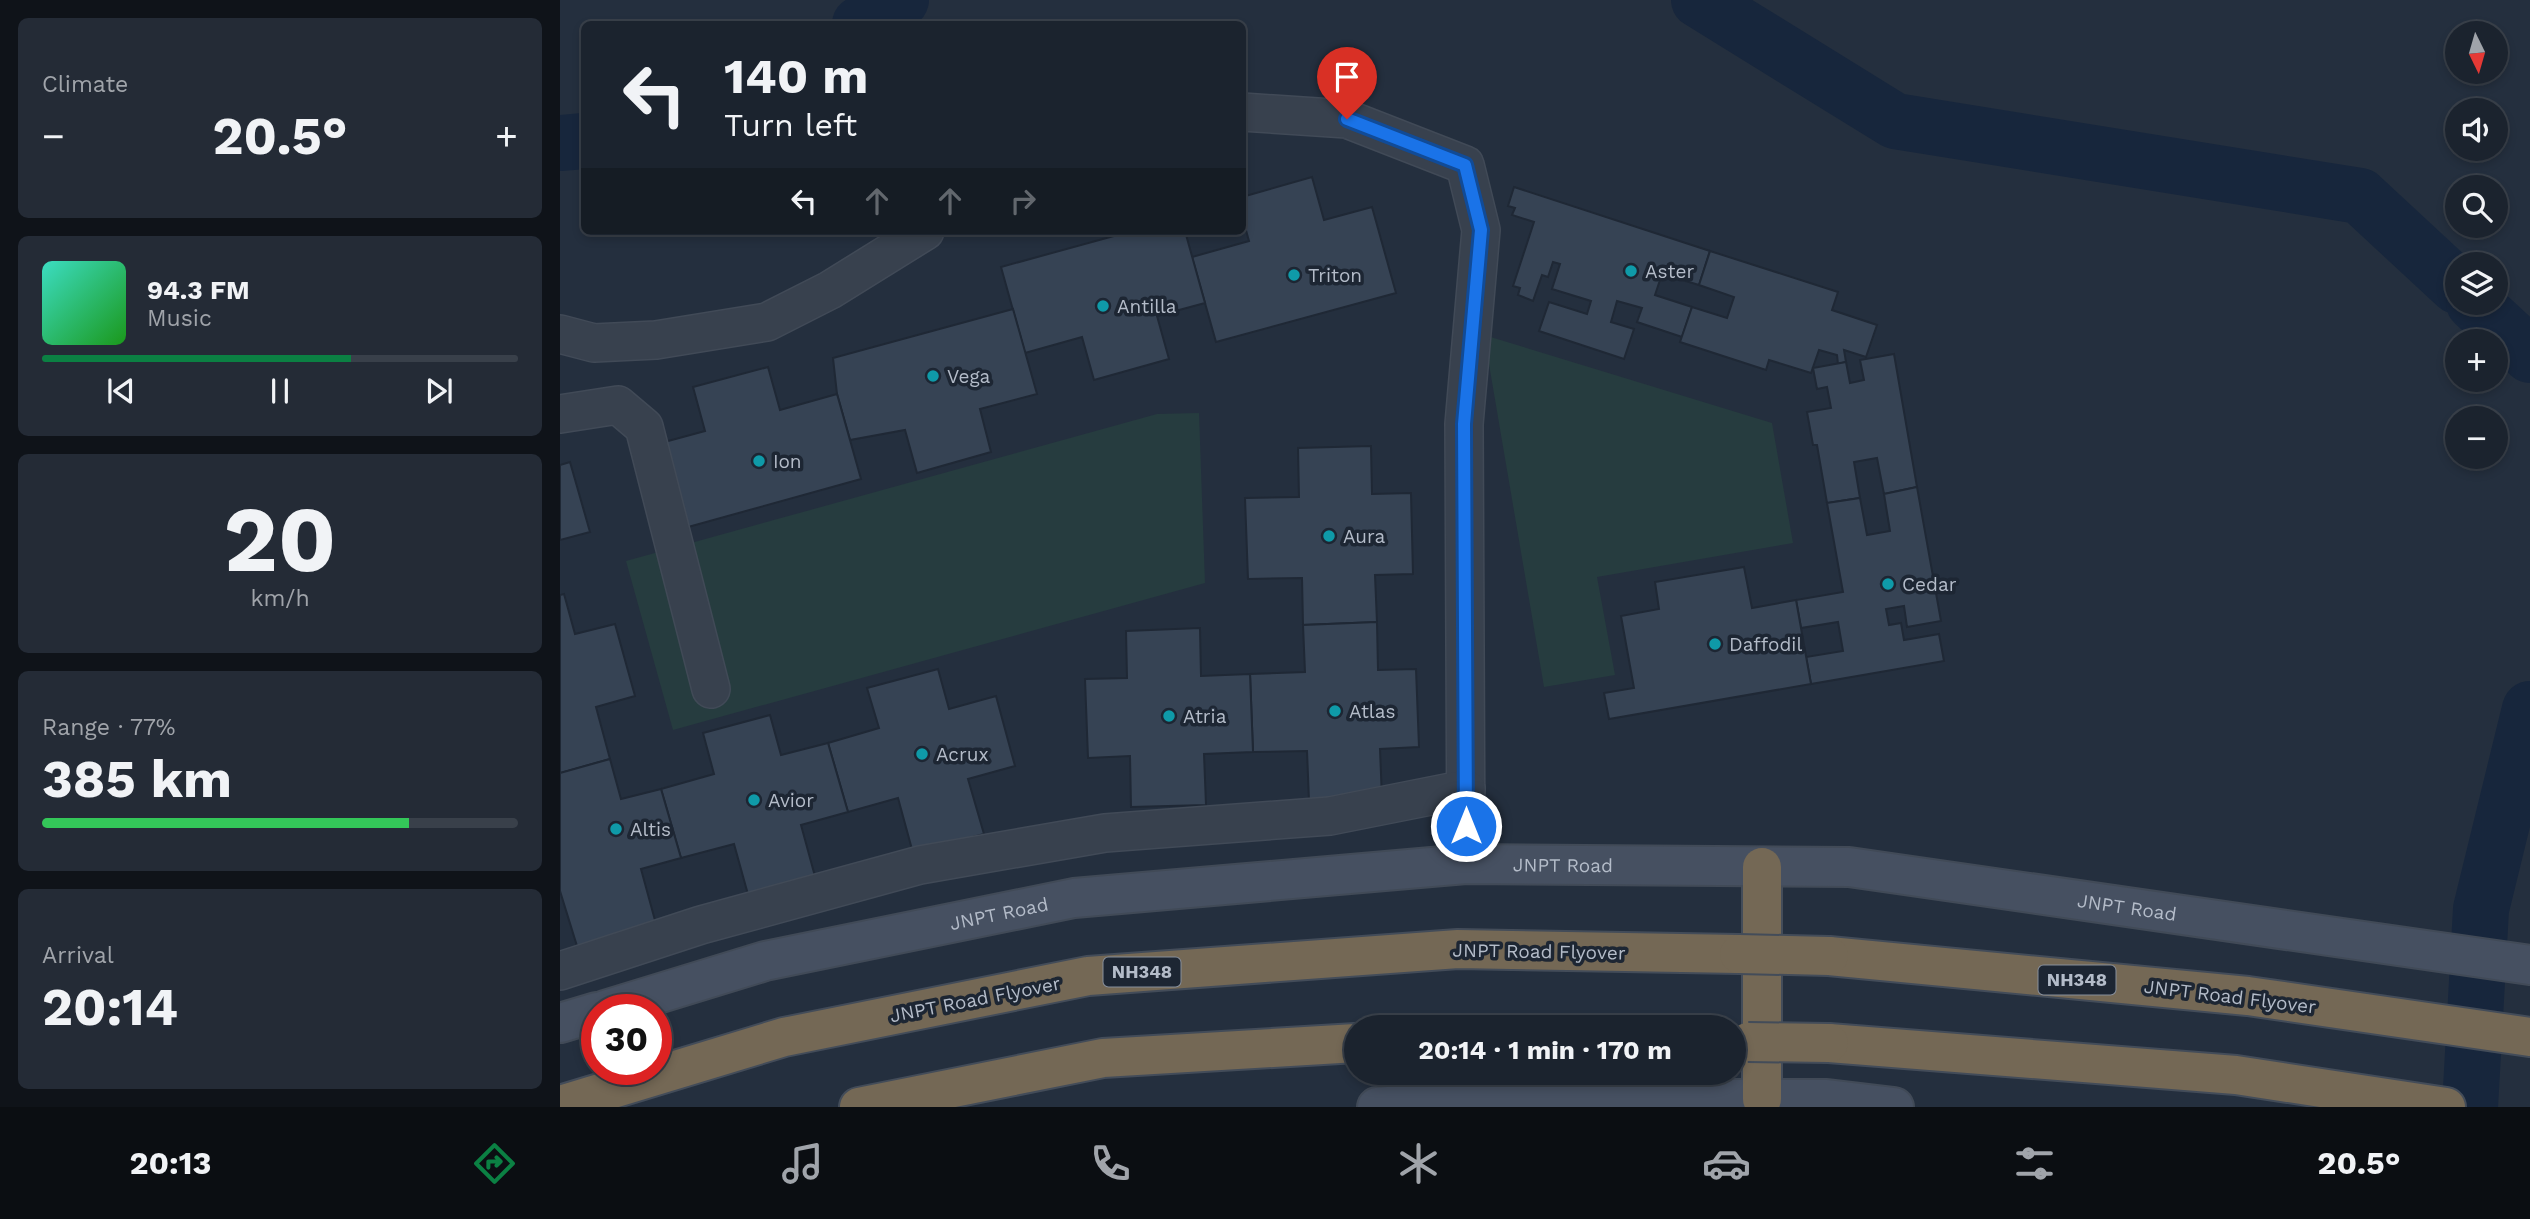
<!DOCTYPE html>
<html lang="en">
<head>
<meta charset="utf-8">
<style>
  body { margin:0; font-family:"Work Sans",sans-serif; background:#242b36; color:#f1f3f6; height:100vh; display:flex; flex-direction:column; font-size:26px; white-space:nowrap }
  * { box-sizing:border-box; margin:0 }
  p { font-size:23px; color:#a0a4aa }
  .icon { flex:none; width:38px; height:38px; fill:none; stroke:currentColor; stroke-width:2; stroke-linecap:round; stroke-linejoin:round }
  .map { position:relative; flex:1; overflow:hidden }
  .side { display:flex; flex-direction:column; gap:18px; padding:18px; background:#0f1319; width:560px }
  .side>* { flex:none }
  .top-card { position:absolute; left:21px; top:21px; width:665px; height:214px; border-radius:10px; box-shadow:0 4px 10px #0003,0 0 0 2px #39404a; background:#1b232e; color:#f1f3f6; overflow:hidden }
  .needle { width:46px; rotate:175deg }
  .fabs { position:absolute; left:1885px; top:21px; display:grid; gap:14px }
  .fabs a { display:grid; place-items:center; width:63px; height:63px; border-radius:50%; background:#1b232e; box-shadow:0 4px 10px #0003,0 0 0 2px #39404a; font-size:35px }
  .speed { position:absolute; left:21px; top:994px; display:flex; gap:14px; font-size:35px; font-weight:700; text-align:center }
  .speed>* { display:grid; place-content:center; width:91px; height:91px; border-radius:50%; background:#1b232e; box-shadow:0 4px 10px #0003,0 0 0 2px #39404a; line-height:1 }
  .speed .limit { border:10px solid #d22; background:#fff; color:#111 }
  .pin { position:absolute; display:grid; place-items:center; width:60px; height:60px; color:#fff; margin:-72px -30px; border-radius:50% 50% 50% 0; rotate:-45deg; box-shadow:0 0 7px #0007 }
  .pin .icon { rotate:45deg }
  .me { position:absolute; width:77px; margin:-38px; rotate:0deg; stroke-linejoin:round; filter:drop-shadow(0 0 5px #0008) }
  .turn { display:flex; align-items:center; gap:24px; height:147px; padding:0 28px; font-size:32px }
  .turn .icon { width:91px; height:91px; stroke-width:2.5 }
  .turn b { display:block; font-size:49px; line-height:60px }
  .lanes { display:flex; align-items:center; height:66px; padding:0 28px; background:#0003; justify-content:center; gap:35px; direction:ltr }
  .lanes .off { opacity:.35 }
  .big { font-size:52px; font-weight:700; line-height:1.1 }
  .side .tile { flex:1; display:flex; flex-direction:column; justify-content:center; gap:10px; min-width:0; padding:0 24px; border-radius:10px; background:#242b36 }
  .side .dial { align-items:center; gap:0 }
  .dial b { font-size:91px; line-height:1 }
  .song { display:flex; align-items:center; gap:21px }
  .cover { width:84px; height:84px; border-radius:10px; background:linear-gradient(135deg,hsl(170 70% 55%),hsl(120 70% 35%)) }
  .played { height:7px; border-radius:4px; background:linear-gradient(90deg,#0b8043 65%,#39404a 65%) }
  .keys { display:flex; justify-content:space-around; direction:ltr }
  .heat { display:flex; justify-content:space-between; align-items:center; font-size:38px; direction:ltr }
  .charge { height:10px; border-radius:5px; background:linear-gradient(90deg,#34c759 77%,#39404a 0) }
  .trip { position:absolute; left:784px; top:1015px; width:402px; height:70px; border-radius:35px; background:#1b232e; box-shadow:0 4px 10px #0003,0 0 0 2px #39404a; font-weight:700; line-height:70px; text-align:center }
  .tabs { display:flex; height:112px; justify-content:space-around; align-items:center; background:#0b0e12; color:#a0a4aa }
  .tabs .icon { width:49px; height:49px }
  .tabs .current { color:#0b8043 }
  .tabs b { font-size:32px; color:#f1f3f6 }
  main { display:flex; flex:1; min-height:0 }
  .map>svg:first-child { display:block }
  .green { fill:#263c3f }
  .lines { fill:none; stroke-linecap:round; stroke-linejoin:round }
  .river { stroke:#17263c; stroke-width:56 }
  .building { fill:#364354; stroke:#1f2835; stroke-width:2 }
  .street-casing { stroke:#414a57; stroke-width:40 }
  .secondary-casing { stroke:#414a57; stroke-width:42 }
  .highway-casing { stroke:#434c59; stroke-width:42 }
  .street { stroke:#38414e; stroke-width:37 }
  .secondary { stroke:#465061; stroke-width:38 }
  .highway { stroke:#746855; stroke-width:38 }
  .highway-bridge-casing { stroke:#434c59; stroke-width:42; stroke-linecap:butt }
  .highway-bridge { stroke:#746855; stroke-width:38 }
  .route-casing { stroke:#114b97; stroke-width:18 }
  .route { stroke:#1a73e8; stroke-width:12 }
  .culture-dot { fill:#0f9aa8; stroke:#1d2633; stroke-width:2.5 }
  .labels { text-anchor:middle; stroke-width:7; stroke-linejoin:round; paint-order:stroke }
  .shield { fill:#1d2633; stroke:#878f9c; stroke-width:2 }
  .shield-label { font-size:18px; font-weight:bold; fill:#b4bcc9 }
  .poi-label { font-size:19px; fill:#b4bcc9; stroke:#1d2633; text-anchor:start }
  .street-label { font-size:19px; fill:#b4bcc9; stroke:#1d2633 }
</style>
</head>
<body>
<main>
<section class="side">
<div class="tile"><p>Climate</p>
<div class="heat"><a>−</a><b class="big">20.5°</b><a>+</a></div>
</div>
<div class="tile">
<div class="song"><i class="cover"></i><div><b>94.3 FM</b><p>Music</p></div></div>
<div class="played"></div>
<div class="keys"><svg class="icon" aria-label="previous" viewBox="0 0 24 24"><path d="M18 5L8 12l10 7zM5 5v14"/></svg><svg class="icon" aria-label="pause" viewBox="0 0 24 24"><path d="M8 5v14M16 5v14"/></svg><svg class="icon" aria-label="next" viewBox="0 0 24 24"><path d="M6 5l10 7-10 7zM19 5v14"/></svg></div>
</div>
<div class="tile dial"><b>20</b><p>km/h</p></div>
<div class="tile"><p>Range · 77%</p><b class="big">385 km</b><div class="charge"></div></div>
<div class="tile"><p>Arrival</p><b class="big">20:14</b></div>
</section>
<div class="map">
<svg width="1970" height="1107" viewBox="0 0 1970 1107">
  <rect width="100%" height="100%" fill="#242f3e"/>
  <g class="green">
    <path d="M924 335 1212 423 1233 543 1037 577 1055 675 984 687Z"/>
    <path d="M639 413 645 583 113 730 66 561 597 414Z"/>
  </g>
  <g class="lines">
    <g class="river">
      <path d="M1139 0 1335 121 1800 196 1897 286"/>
      <path d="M300 24 341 0"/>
      <path d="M0 143 24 141"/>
      <path d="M1914 303 1970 355"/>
      <path d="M1910 1107 1921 909 1970 709"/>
    </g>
  </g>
  <g class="building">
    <path d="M752 177 764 220 812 207 836 293 656 342 632 257 689 241 682 216V197Z"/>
    <path d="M954 187 1150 251 1139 285 1102 274 1095 295 1132 307 1122 337 1077 322 1082 308 1057 301 1051 322 1074 329 1064 359 979 331 989 302 1027 314 1031 301 992 289 1000 264 993 262 988 277 982 275 973 301 958 295 960 288 953 286 974 222 952 215 955 208 948 206Z"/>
    <path d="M572 231H625L645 303 597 316 609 359 534 380 522 337 465 353 441 267Z"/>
    <path d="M1150 251 1278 292 1272 310 1317 325 1306 357 1284 350 1286 362 1278 364 1277 355 1259 350 1251 373 1209 360 1206 370 1120 342 1132 307 1167 318 1174 297 1139 285Z"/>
    <path d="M453 309 477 394 420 409 431 452 357 473 345 430 290 440 277 394 273 358Z"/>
    <path d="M1334 354 1357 487 1324 494 1317 458 1294 462 1300 498 1267 503 1257 445H1253L1247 412 1271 408 1267 387 1257 389 1253 368 1286 362 1290 383 1304 380 1300 360Z"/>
    <path d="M208 367 220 410 277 394 301 479 121 529 97 444 145 431 133 387Z"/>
    <path d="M811 446 812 494 851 493 853 574 815 575 817 622 743 625 742 578 688 579 685 498 739 497 738 448Z"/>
    <path d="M10 462 30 532 0 540V465Z"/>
    <path d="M1357 487 1381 621 1347 627 1344 606 1326 609 1329 625 1341 623 1344 640 1379 634 1384 661 1251 684 1246 657 1283 651 1278 622 1241 628 1236 600 1283 592 1267 503 1300 498 1307 535 1330 531 1324 494Z"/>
    <path d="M1184 567 1192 608 1236 600 1251 684 1049 719 1044 693 1074 688 1061 616 1099 609 1095 582Z"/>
    <path d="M4 594 15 634 55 624 75 696 36 707 50 759 0 773V595Z"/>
    <path d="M817 622 818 670 856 669 859 747 820 749 822 799 749 801 747 751 693 752 690 674 745 672 743 625Z"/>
    <path d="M640 628 641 676 690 674 693 752 644 754 646 805 571 807 570 756 528 758 525 679 567 678 566 631Z"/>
    <path d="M378 669 389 709 436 696 455 766 408 779 424 834 353 853 338 798 288 812 268 743 319 728 307 688Z"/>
    <path d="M210 715 221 755 268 743 288 812 241 825 256 880 189 898 174 844 121 858 101 789 154 774 143 733Z"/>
    <path d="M50 759 61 799 101 789 121 858 81 869 96 924 17 946 0 891V773Z"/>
  </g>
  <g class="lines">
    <g class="street-casing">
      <g id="street">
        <path d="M682 112 787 119 905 165 921 230 904 424 906 864"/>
        <path d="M0 334 34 343 96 340 207 322 270 290 365 231"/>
        <path d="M0 414 58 405 84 427 151 689"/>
        <path d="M0 971 141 925 360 865 545 833 770 816 906 789"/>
      </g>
    </g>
    <g class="secondary-casing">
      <g id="secondary">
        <path id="s1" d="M45 1010 205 961 514 898 906 864 1289 867 1970 965"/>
        <path d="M0 1023 37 1012"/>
        <path d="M817 1107 909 1099H1267L1334 1107"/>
      </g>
    </g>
    <g class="highway-casing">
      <g id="highway">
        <path d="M1202 867V1099"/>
        <path d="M1269 956 1688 996 1970 1037"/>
        <path d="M1269 1043 1676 1075 1886 1107"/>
        <path d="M0 1105 224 1037 528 976 898 949 1179 954"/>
        <path d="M299 1107 543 1058 796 1043"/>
      </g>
    </g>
    <use href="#street" class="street"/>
    <use href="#secondary" class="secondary"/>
    <use href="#highway" class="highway"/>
    <g class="highway-bridge-casing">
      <g id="highway-bridge">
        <path d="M1179 954 1269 956"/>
        <path d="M1188 1042 1269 1043"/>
      </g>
    </g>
    <use href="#highway-bridge" class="highway-bridge"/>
  </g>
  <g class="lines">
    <g class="route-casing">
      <path id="route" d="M787 119 905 165 921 230 904 424 906 826"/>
    </g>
    <use href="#route" class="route"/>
  </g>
  <g class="culture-dot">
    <circle cx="1071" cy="271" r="7"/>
    <circle cx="734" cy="275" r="7"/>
    <circle cx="543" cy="306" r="7"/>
    <circle cx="373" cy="376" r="7"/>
    <circle cx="199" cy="461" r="7"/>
    <circle cx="769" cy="536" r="7"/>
    <circle cx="1328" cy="584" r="7"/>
    <circle cx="1155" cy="644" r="7"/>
    <circle cx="775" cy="711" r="7"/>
    <circle cx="609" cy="716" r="7"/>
    <circle cx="362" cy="754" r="7"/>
    <circle cx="194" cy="800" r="7"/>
    <circle cx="56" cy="829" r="7"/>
  </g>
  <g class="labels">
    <g class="shield">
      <rect x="543.5" y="957.5" width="77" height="29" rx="5"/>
      <rect x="1478.5" y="965.5" width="77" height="29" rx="5"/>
    </g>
    <g class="shield-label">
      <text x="582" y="978">NH348</text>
      <text x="1517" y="986">NH348</text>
    </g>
    <g class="poi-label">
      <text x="1085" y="278">Aster</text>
      <text x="748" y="282">Triton</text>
      <text x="557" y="313">Antilla</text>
      <text x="387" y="383">Vega</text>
      <text x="213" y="468">Ion</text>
      <text x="783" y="543">Aura</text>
      <text x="1342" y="591">Cedar</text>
      <text x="1169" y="651">Daffodil</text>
      <text x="789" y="718">Atlas</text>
      <text x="623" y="723">Atria</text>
      <text x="376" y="761">Acrux</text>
      <text x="208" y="807">Avior</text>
      <text x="70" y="836">Altis</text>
    </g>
    <g class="street-label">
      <text dy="7" stroke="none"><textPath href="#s1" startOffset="973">JNPT Road</textPath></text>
      <text dy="7" stroke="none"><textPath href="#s1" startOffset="1540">JNPT Road</textPath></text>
      <text dy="7" stroke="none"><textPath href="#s1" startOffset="406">JNPT Road</textPath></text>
      <text transform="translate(979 951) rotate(1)" y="7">JNPT Road Flyover</text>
      <text transform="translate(1670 996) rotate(7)" y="7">JNPT Road Flyover</text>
      <text transform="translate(415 999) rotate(-11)" y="7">JNPT Road Flyover</text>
    </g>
  </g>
</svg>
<div class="fabs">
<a><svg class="needle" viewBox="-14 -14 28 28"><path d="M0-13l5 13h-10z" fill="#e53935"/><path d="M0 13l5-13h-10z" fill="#a0a4aa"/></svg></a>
<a><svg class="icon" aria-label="sound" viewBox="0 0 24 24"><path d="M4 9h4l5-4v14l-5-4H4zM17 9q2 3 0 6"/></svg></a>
<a><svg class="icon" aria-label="search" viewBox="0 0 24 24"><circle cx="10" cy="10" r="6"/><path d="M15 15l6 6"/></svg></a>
<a><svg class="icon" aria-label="layers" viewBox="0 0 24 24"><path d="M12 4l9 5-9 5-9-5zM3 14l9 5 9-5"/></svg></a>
<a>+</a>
<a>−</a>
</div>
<div class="speed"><div class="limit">30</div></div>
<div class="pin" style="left:787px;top:119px;background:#d93025"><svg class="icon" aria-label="arrive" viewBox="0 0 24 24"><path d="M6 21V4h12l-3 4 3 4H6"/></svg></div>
<svg class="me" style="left:906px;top:826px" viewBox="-20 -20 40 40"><circle r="17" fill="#1a73e8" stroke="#fff" stroke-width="3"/><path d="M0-11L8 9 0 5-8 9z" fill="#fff"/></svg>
<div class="trip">20:14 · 1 min · 170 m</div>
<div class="top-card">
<div class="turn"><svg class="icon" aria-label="left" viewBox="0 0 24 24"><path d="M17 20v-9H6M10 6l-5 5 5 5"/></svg><div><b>140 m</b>Turn left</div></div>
<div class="lanes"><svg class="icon" aria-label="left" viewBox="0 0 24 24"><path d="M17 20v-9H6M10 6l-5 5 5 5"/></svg><svg class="icon off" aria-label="ahead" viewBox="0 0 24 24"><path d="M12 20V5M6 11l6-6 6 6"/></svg><svg class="icon off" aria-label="ahead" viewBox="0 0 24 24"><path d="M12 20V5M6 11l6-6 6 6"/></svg><svg class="icon off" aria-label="right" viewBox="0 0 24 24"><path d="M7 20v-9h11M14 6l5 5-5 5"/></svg></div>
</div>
</div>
</main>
<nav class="tabs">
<b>20:13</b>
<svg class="icon current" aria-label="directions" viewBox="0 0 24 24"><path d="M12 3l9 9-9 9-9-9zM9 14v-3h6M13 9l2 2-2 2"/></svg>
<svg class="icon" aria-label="music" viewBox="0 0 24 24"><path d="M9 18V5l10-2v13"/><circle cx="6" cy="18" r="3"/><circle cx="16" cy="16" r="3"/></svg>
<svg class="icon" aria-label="phone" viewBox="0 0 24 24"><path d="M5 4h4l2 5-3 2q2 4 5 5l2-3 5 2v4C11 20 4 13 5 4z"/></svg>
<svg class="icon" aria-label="climate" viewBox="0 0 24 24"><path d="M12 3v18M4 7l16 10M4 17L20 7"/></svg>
<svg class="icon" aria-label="car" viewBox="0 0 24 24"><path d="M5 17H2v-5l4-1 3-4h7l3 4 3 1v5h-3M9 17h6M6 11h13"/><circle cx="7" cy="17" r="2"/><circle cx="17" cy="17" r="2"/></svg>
<svg class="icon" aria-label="filters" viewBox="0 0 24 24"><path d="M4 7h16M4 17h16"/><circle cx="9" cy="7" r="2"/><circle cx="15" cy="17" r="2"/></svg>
<b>20.5°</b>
</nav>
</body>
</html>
